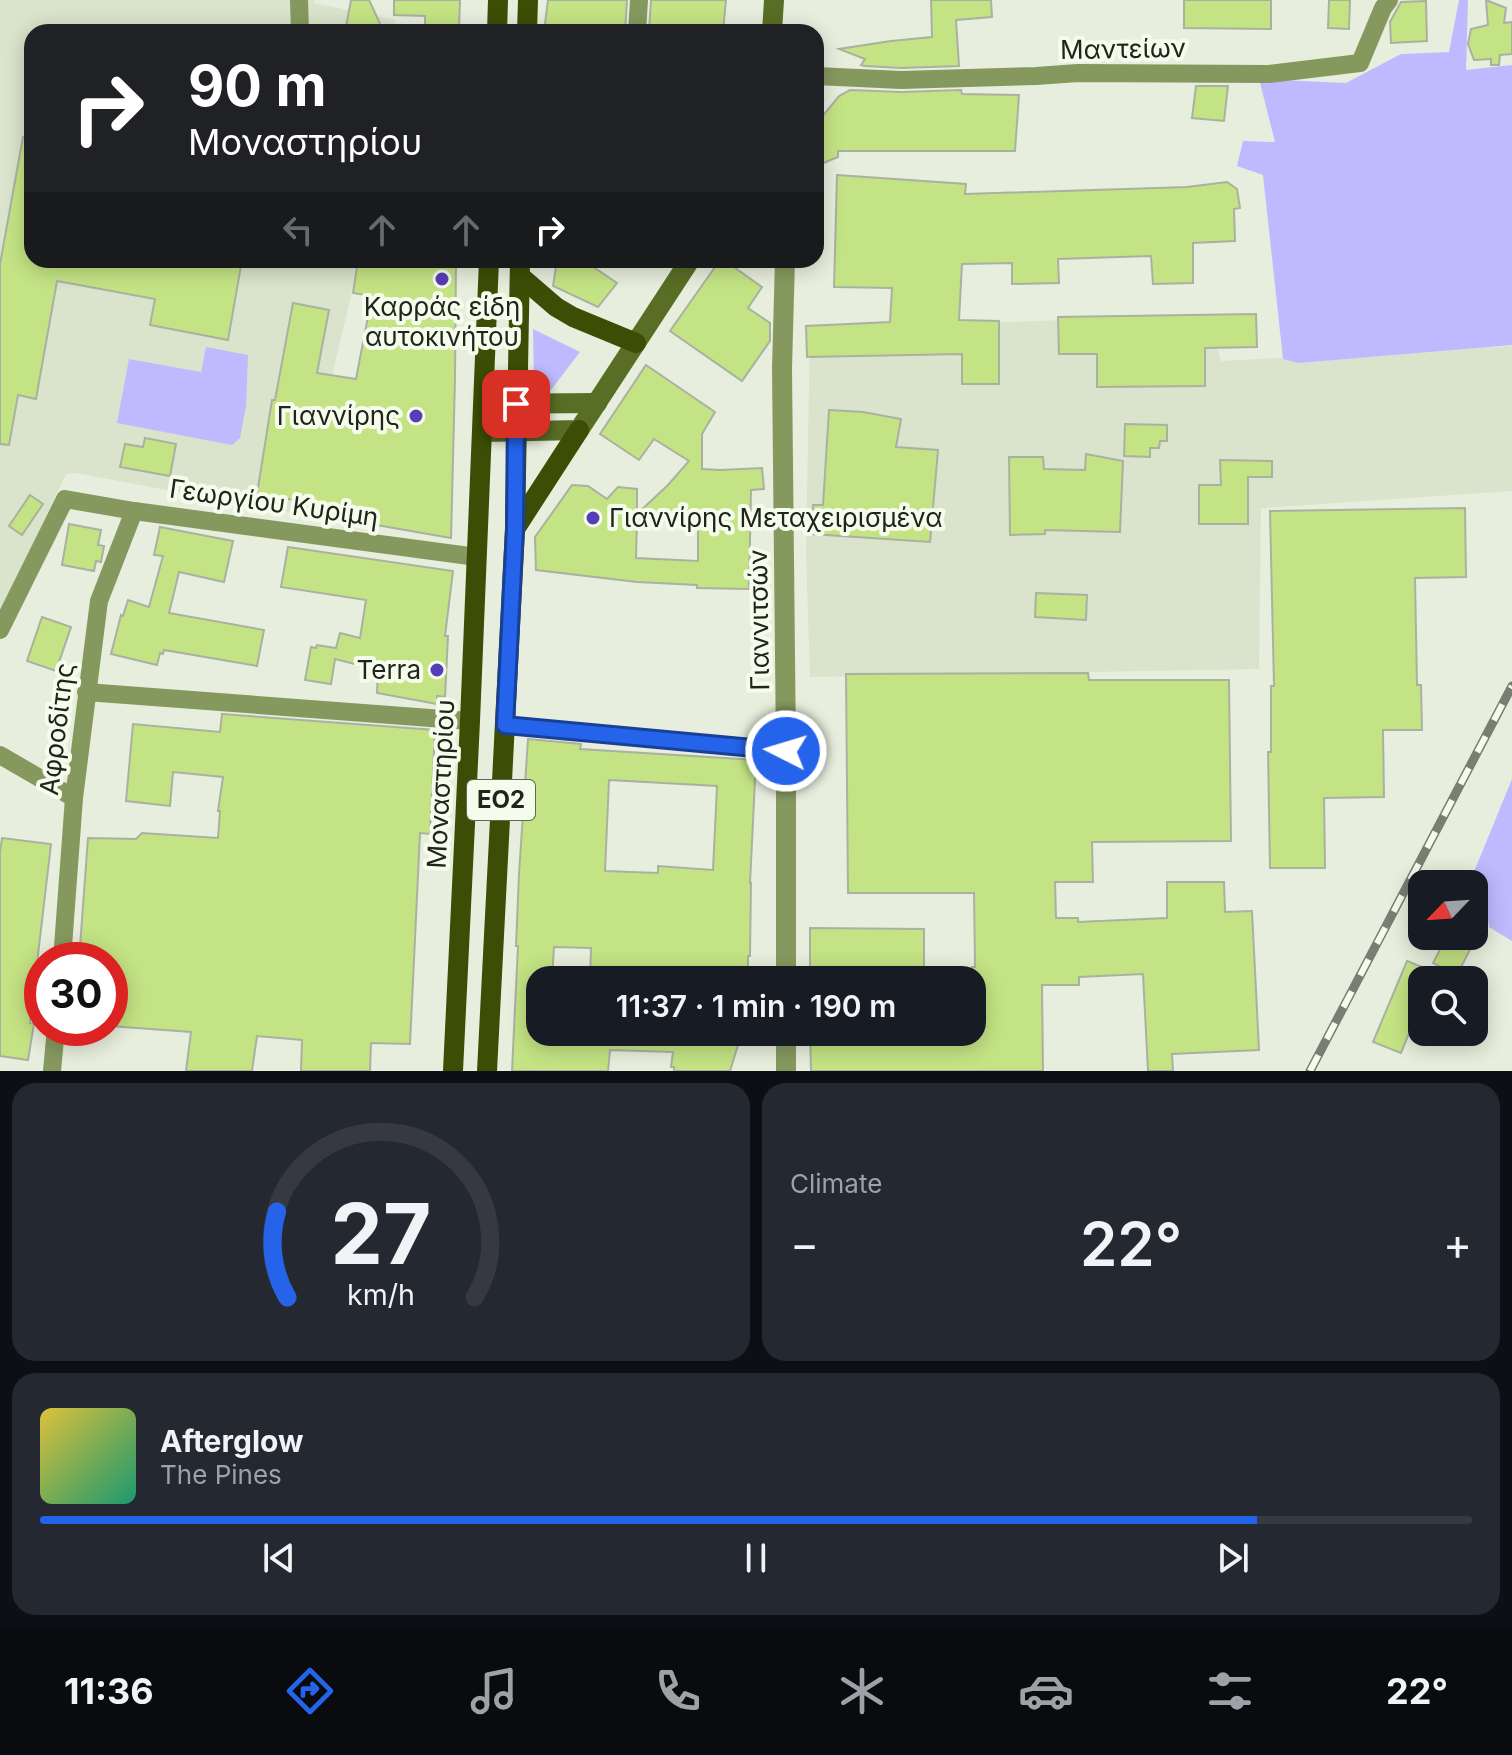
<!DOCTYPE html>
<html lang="en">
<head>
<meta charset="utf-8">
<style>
  body { margin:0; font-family:Inter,sans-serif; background:#242831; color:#f1f3f6; height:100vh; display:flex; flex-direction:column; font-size:30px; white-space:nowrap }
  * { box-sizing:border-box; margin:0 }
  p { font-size:26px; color:#9ea1a6 }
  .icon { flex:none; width:44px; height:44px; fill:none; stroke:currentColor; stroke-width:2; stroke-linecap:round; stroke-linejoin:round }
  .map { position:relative; height:1071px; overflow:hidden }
  .drawer { display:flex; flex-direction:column; gap:12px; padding:12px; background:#0d0f14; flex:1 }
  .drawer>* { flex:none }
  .hud { position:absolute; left:24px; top:24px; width:800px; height:244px; border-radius:24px; box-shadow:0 4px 20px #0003; background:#202124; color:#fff; overflow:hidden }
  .needle { width:52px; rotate:245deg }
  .buttons { position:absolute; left:1408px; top:870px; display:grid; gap:16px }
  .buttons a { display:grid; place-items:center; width:80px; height:80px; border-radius:16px; background:#171b24; box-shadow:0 4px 20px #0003; font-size:40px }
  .speed { position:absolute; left:24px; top:942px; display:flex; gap:16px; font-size:40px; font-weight:700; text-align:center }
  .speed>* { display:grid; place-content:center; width:104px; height:104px; border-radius:50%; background:#171b24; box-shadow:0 4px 20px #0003; line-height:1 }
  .speed .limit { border:12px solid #d22; background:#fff; color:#111 }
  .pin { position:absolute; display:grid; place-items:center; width:68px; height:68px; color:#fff; margin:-34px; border-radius:16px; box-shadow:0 4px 12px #0006 }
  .me { position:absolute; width:88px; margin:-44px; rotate:275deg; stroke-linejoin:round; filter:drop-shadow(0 0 6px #0008) }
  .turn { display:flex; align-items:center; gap:28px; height:168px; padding:0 32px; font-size:36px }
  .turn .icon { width:104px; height:104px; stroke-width:2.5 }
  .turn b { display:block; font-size:56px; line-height:68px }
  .lanes { display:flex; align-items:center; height:76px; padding:0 32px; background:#0003; justify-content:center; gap:40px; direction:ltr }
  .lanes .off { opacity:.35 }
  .big { font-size:60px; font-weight:600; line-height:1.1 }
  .drawer .widget { flex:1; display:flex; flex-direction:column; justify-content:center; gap:12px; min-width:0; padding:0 28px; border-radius:24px; background:#242831 }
  .drawer .dial { align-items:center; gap:0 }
  .dial svg { height:208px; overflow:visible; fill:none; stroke:#363941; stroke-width:7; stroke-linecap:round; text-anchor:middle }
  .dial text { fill:#f1f3f6; stroke:none }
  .song { display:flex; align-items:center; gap:24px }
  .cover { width:96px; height:96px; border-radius:12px; background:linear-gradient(135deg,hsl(50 70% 55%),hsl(160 70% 35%)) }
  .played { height:8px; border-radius:4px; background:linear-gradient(90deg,#2563eb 85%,#363941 85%) }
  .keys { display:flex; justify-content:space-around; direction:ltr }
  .heat { display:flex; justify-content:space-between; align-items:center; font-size:44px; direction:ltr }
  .drawer .tiles { flex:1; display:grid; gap:12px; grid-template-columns:1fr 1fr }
  .widget:last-child { grid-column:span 2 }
  .trip { position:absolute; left:526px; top:966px; width:460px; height:80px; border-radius:24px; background:#171b24; box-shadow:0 4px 20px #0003; font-weight:600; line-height:80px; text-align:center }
  .tabs { display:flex; height:128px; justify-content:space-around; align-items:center; background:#090b0e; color:#9ea1a6 }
  .tabs .icon { width:56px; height:56px }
  .tabs .current { color:#2563eb }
  .tabs b { font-size:36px; color:#f1f3f6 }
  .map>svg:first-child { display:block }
  .built { fill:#dae3cb }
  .green { fill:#bdbaff }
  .building { fill:#c4e384; stroke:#abb1a1; stroke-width:2; fill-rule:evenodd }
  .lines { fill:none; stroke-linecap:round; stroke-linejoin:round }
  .minor { stroke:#85995f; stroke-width:18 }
  .tertiary { stroke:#85995f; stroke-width:20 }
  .secondary { stroke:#596e25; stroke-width:20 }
  .primary { stroke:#3c4e05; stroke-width:20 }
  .rail-casing { stroke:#797d72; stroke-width:9 }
  .rail { stroke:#f5fceb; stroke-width:6; stroke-dasharray:18; stroke-linecap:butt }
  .route-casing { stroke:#184099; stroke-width:20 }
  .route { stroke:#2563eb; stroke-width:14 }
  .poi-dot { fill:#563eb6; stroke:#f5fceb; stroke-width:3 }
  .labels { text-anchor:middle; stroke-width:8; stroke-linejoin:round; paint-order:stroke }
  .shield { fill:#f5fceb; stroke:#61655b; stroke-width:2 }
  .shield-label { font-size:24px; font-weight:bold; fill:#21241d }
  .street-label { font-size:26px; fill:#21241d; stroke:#f5fceb }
  .poi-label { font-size:26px; fill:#21241d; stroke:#f5fceb; text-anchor:end }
</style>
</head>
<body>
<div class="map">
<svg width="1512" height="1071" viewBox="0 0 1512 1071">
  <rect width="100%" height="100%" fill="#e8eedd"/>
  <g class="built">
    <path d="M0 0H314V3L396 20 394 32H32V260H357L351 296 332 376 303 515 75 473 66 474 0 614Z"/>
    <path d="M1207 315 1221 361 1512 346V491L1261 508 1259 669 810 677 806 551 810 329Z"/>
  </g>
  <g class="green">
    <path d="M1459 0H1468L1466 70 1512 65V345L1298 363 1283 359 1263 175 1237 166 1243 141 1275 142 1259 79 1346 83 1401 54 1449 52Z"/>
    <path d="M533 329 580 352 551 390 534 383Z"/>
    <path d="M206 347 248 355 246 406 240 438 232 445 117 423 129 359 201 372Z"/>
    <path d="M1512 779V941L1489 927 1485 898 1474 894V884H1469Z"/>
  </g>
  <g class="building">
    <path d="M351 0H369L384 32H345Z"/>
    <path d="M394 0H460L459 28 425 26V16L394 15Z"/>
    <path d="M548 0H627L625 32H544Z"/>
    <path d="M651 0H726L723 32H649Z"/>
    <path d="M931 0H991L992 17 956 20 959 66 901 68 865 66 861 65 865 59 839 49 891 41 932 37Z"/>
    <path d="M1184 0H1271V29L1184 28Z"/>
    <path d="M1329 0H1350L1349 29 1328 28Z"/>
    <path d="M1486 0 1506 8 1504 23 1512 22V54L1500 55 1499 65H1491V59L1474 60 1468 44 1471 29 1488 25Z"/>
    <path d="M1426 1 1427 41 1391 43 1390 22 1401 2Z"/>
    <path d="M1196 86H1228L1224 121 1192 118Z"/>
    <path d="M850 90 901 92 961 90 962 94 1019 95 1015 151H838V157L816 166V124L839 96Z"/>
    <path d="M23 137 32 138V260H242L228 340 150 325 155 299 57 281 36 399 18 395 9 445 0 444V264Z"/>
    <path d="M837 175 966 184 965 194 1187 187 1227 182 1237 189 1240 208 1234 209 1235 241 1193 243V283L1153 284 1151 256 1058 259 1059 283 1012 284V263L962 264 959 320 999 321V384H962V354L807 357 806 326 890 322 892 288 834 287Z"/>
    <path d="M358 260H456L455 378 451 538 365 523V525L305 513 307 502 257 494 272 400H275L293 303 329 310 317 373 356 379 372 296 353 293Z"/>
    <path d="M557 260H597L592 266 617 283 598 307 553 286Z"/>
    <path d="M720 260H724L762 287 748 308 770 323V341L742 381 670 331Z"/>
    <path d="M1256 314 1257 347 1205 348V386L1097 387V354H1059L1058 317Z"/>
    <path d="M646 365 715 412 702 434V469L720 470 762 468 764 489 751 490 749 589 697 588V585L637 582 536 570 535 537 572 485 588 486 607 499 618 487 637 489V514L668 485 689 461 654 439 639 460 600 434ZM637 520 698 523V561L636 558Z"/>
    <path d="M829 410 863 412 901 419 896 447 938 450 930 542 812 534 813 505H823Z"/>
    <path d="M1125 424 1167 425V441H1160L1159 448H1150V457L1124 456Z"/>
    <path d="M145 438 176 444 170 476 120 467 125 444 143 447Z"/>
    <path d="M1086 454 1123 461 1120 532 1045 530V534L1010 535 1009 457H1043L1044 469 1085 470Z"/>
    <path d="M1220 460 1272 461V477H1248V524H1199V485H1221Z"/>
    <path d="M30 495 43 504 22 535 9 526Z"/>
    <path d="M1465 508 1466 577 1415 578 1417 685H1421L1422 730H1383L1384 797 1324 798 1325 868H1270L1268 752H1271V686H1274L1270 511Z"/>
    <path d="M69 524 101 530 98 545 104 546 101 562 96 561 94 571 62 565Z"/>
    <path d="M160 527 233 541 224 582 179 572 169 613 264 630 257 666 164 650 163 654 160 653 157 665 111 654 121 615 123 616 128 600 149 607 163 556 154 555Z"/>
    <path d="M288 547 453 571 445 636H448L445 697 437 696V704L377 693 378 670 335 659 331 684 305 680 311 647 316 648 317 645 336 648 340 633 360 638 366 600 281 587Z"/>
    <path d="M1036 593 1087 595 1086 620 1035 617Z"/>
    <path d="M42 617 71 627 56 671 27 661Z"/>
    <path d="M1088 673 1089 680H1229L1231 841 1092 842 1093 882H1055L1056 918H1078V922L1167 918V882H1224L1225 912 1252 911 1259 1050 1172 1054 1173 1071H1148L1143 974 1079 977V985H1042L1043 1071H811L810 1032H972V967H975L974 893H848L846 674Z"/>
    <path d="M222 714 435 730 430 834 420 833 410 1044 371 1043 370 1071H301L302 1040 257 1036 252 1071H186L191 1032 110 1026V960H79L88 838 136 839 142 833 218 838 220 811H218L223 777 173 772 170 806 126 801 133 724 220 732Z"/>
    <path d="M528 739 581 744 580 749 756 760 750 883H751L750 956H748V980H590L591 948 554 947 552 980H540V1032H742L730 1071H674V1067H671L673 1052 610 1050 608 1071H512L518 946H516L519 874ZM609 780 717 786 713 870 658 866V873L605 871Z"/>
    <path d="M2 838 51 844 30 1023 34 1024 28 1060 0 1056V852Z"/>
    <path d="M810 928 924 929V980H810Z"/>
    <path d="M1447 936H1477L1457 975 1433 963Z"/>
    <path d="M1407 961 1422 967V1002L1401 1053 1373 1042Z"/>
  </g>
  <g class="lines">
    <g class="minor">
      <path d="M299 0 300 32"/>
      <path d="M637 32 639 0"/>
      <path d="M816 76 901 80 1036 76 1078 73 1269 74 1360 63 1383 8 1389 0"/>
      <path d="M0 630 65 499 134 511 477 557"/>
      <path d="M86 692 470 721"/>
      <path d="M505 725 786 751"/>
      <path d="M0 755 74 798"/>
      <path d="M62 960 74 798 99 601 134 511"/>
      <path d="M52 1071 56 1028"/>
    </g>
    <g class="tertiary">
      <path d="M785 260 782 368 786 751V980"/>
      <path d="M786 1032V1071"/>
    </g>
    <g class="secondary">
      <path d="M772 32 774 0"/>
      <path d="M484 404 597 403"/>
      <path d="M482 432 579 430 690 260"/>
    </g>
    <g class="primary">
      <path d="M497 32 498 0"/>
      <path d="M527 32 528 0"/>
      <path d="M520 276 556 307 573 317 636 343"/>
      <path d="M515 529 579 430"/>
      <path d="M453 1071 470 721 489 260"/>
      <path d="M487 1071 515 529 520 260"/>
    </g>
    <g class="rail-casing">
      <path id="rail" d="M1310 1071 1512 686"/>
    </g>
    <use href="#rail" class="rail"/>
  </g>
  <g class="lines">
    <g class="route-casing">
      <path id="route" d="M516 404 515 529 505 725 786 751"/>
    </g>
    <use href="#route" class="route"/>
  </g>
  <g class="poi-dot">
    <circle cx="442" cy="279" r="8"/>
    <circle cx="416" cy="416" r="8"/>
    <circle cx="593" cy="518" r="8"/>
    <circle cx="437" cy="670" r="8"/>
  </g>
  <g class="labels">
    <rect class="shield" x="467" y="780" width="68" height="40" rx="6"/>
    <g class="shield-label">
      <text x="501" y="808">ΕΟ2</text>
    </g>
    <g class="street-label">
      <text transform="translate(1123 49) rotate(-1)" y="9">Μαντείων</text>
      <text transform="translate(274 503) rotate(8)" y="9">Γεωργίου Κυρίμη</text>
      <text transform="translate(759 620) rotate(-91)" y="9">Γιαννιτσών</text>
      <text transform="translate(57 729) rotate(-83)" y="9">Αφροδίτης</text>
      <text transform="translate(441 784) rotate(-87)" y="9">Μοναστηρίου</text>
    </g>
    <g class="poi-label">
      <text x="442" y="316" text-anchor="middle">Καρράς είδη<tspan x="442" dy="30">αυτοκινήτου</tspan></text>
      <text x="400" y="425">Γιαννίρης</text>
      <text x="609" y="527" text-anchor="start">Γιαννίρης Μεταχειρισμένα</text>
      <text x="421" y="679">Terra</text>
    </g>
  </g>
</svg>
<div class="buttons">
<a><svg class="needle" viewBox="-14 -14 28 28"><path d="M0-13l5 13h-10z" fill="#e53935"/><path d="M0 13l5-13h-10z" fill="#9ea1a6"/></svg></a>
<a><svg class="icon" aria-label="search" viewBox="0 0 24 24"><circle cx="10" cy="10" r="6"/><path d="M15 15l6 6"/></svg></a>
</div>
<div class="speed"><div class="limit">30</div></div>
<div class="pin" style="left:516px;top:404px;background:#d93025"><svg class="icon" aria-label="arrive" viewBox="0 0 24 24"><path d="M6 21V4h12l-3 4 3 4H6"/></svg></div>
<svg class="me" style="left:786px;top:751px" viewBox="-20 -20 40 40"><circle r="17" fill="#2563eb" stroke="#fff" stroke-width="3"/><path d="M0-11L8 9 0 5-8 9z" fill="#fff"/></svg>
<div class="trip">11:37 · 1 min · 190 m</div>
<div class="hud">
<div class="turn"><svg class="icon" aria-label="right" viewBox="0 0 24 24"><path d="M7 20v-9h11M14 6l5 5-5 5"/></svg><div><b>90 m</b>Μοναστηρίου</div></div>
<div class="lanes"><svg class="icon off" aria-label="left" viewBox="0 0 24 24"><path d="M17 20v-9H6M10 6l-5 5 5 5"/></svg><svg class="icon off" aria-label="ahead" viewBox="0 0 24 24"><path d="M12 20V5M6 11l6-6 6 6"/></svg><svg class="icon off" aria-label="ahead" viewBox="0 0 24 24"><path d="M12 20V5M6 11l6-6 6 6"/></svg><svg class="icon" aria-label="right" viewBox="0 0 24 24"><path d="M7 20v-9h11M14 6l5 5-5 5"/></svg></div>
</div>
</div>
<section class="drawer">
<div class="tiles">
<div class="widget dial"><svg viewBox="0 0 100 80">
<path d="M14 69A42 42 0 1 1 86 69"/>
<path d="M14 69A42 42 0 0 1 10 36" stroke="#2563eb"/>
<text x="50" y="56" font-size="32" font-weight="700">27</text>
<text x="50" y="72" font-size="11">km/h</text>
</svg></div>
<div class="widget"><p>Climate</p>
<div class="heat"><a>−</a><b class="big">22°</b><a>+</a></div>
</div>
<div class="widget">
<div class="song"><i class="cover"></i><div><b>Afterglow</b><p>The Pines</p></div></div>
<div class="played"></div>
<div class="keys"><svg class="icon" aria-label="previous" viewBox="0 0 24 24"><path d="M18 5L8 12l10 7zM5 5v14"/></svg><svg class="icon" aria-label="pause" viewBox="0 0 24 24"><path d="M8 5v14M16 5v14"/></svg><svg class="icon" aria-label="next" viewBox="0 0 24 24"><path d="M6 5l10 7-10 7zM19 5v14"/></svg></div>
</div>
</div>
</section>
<nav class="tabs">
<b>11:36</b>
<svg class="icon current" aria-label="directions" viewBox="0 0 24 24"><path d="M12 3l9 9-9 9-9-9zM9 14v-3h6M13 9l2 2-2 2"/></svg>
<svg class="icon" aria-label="music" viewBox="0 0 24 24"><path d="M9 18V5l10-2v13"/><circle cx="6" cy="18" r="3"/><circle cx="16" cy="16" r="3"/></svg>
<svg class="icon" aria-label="phone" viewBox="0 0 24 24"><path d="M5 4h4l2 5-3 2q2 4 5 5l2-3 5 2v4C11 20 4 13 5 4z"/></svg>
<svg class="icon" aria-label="climate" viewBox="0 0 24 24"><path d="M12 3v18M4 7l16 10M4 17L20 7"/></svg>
<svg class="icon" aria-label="car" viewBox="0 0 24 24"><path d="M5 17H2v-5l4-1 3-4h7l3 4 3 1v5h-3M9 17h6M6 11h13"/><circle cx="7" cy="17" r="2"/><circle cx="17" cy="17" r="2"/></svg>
<svg class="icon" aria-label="filters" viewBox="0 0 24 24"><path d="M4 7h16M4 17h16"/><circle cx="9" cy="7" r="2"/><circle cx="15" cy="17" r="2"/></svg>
<b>22°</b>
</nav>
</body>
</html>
